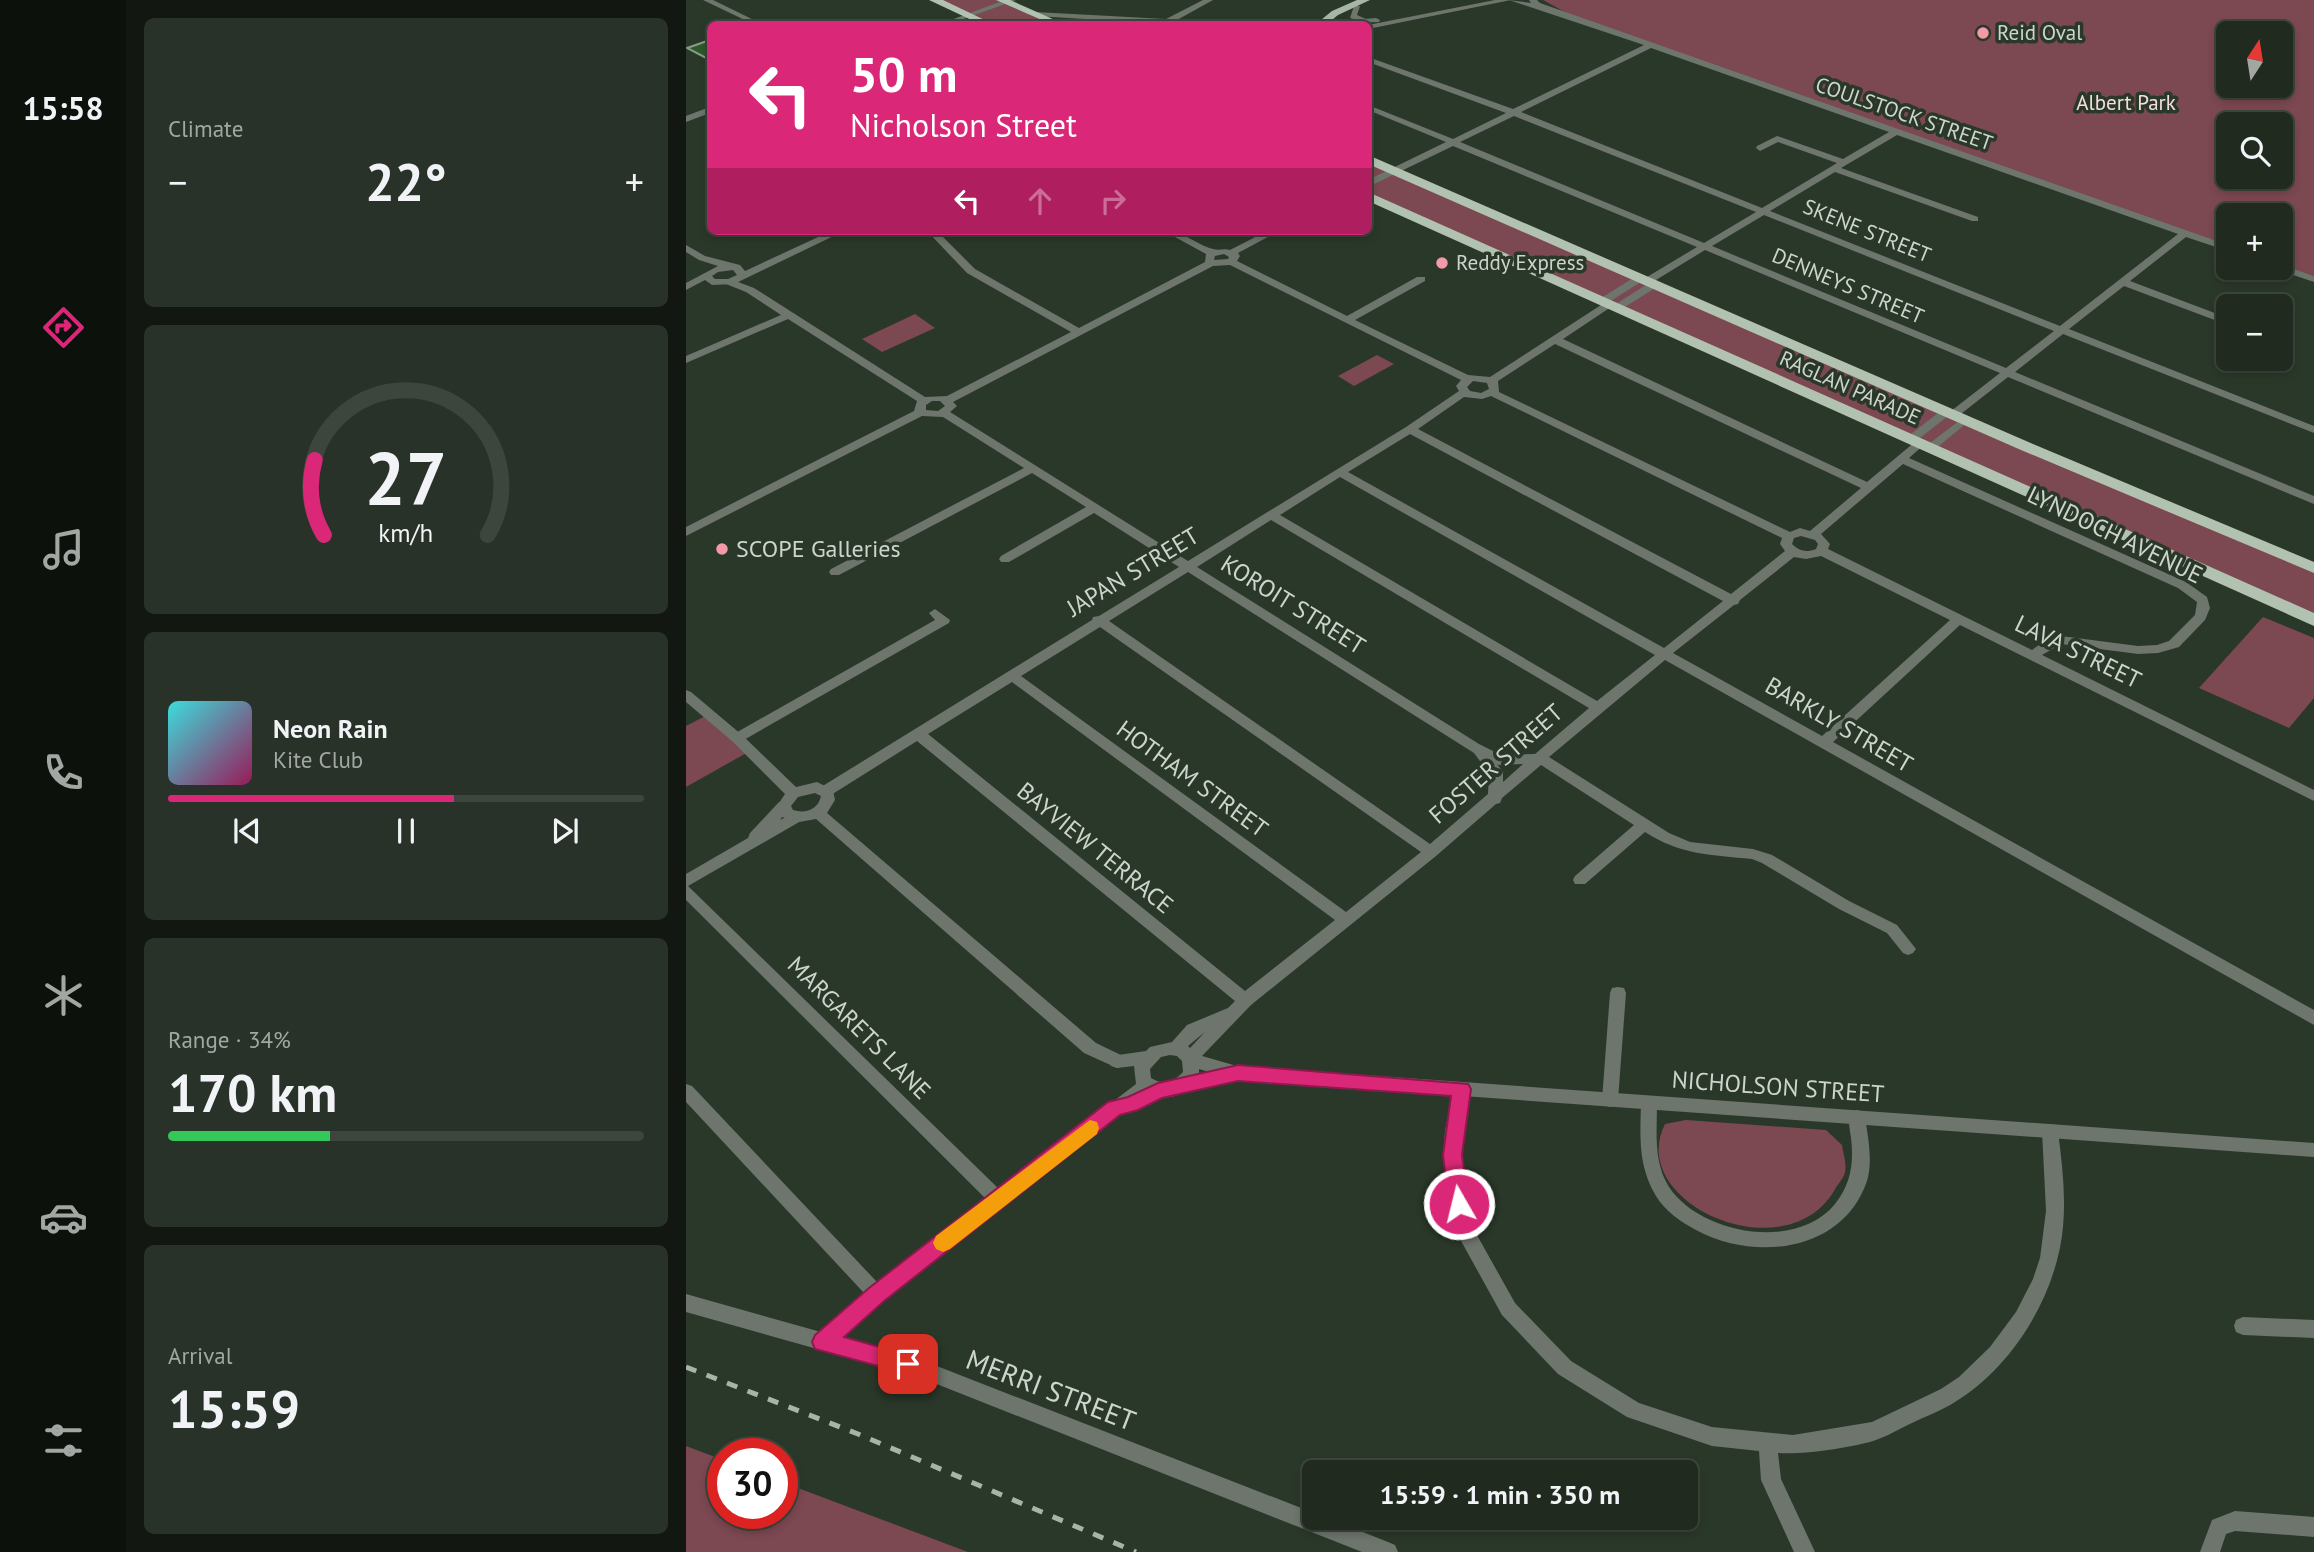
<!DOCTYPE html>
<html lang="en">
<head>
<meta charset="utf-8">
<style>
  body { margin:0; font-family:"PT Sans",sans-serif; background:#283228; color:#f1f3f6; height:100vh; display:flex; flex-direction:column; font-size:26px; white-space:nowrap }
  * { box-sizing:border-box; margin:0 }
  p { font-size:23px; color:#a2a7a4 }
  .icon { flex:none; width:38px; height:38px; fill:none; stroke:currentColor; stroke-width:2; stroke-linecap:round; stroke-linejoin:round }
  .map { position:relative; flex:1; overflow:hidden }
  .drawer { display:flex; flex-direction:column; gap:18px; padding:18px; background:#121711; width:560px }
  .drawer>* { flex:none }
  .top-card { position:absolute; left:21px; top:21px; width:665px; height:214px; border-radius:10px; box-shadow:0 4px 10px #0003,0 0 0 2px #3d463d; background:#db2777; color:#fff; overflow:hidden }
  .needle { width:46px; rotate:12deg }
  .buttons { position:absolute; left:1530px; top:21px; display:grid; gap:14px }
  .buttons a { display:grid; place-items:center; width:77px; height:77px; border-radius:10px; background:#202a1f; box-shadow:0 4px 10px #0003,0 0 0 2px #3d463d; font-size:35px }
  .speed { position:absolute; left:21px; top:1438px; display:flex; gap:14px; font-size:35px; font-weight:700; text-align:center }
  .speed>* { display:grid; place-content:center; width:91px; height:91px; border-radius:50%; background:#202a1f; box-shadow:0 4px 10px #0003,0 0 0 2px #3d463d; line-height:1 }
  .speed .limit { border:10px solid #d22; background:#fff; color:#111 }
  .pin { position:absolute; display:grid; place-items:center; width:60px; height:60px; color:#fff; margin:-30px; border-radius:14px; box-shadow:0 4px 10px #0006 }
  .me { position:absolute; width:77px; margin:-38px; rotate:352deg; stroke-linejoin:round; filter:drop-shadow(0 0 5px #0008) }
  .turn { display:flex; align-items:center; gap:24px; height:147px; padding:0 28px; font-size:32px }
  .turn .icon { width:91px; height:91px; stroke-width:2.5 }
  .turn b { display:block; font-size:49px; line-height:60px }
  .lanes { display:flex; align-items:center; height:66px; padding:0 28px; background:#0003; justify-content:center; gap:35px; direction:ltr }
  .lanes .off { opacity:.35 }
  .big { font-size:52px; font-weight:600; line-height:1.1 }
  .drawer .tile { flex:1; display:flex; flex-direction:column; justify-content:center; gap:10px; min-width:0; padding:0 24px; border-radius:10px; background:#283228 }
  .drawer .dial { align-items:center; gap:0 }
  .dial svg { height:182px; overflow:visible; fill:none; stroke:#3d463d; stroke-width:7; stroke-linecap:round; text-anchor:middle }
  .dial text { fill:#f1f3f6; stroke:none }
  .song { display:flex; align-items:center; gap:21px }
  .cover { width:84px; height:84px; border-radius:10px; background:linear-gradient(135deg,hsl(180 70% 55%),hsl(330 70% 35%)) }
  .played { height:7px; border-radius:4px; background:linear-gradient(90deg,#db2777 60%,#3d463d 60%) }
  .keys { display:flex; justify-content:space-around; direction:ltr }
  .heat { display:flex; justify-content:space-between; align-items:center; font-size:38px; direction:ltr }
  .charge { height:10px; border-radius:5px; background:linear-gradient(90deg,#34c759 34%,#3d463d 0) }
  .trip { position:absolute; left:616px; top:1460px; width:396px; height:70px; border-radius:10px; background:#202a1f; box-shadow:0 4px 10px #0003,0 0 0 2px #3d463d; font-weight:600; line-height:70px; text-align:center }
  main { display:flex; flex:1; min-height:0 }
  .tabs { display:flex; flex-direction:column; width:126px; justify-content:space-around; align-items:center; background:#0d110c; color:#a2a7a4 }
  .tabs .icon { width:49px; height:49px }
  .tabs .selected { color:#db2777 }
  .tabs b { font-size:32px; color:#f1f3f6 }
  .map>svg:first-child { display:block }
  .green { fill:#7c4851; fill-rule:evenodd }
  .building { fill:#2c5a29; stroke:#8a9a88; stroke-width:2 }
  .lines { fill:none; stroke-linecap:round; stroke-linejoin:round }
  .minor { fill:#6e756d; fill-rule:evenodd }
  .tertiary { fill:#6e756d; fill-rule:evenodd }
  .primary { fill:#a7b6a6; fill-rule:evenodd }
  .trunk { fill:#b2c2b1; fill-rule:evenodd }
  .rail { stroke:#aab3a9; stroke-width:5; stroke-dasharray:11 11; stroke-linecap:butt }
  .route { fill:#db2777; stroke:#8e194d; stroke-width:2 }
  .slow { fill:#f59e0b }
  .poi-dot { fill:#f39aa9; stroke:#2a3829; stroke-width:2.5 }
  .labels { text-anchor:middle; stroke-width:7; stroke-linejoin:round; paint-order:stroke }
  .far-poi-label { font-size:21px; fill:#cdd5cc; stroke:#2a3829; text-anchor:start }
  .far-park-label { font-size:21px; fill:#f3dddf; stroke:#2a3829 }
  .far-street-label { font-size:21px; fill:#cdd5cc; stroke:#2a3829 }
  .street-label { font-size:24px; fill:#cdd5cc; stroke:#2a3829 }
  .poi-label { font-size:24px; fill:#cdd5cc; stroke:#2a3829; text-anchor:start }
  .near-street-label { font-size:28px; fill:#cdd5cc; stroke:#2a3829 }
</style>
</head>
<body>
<main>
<nav class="tabs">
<b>15:58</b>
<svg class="icon selected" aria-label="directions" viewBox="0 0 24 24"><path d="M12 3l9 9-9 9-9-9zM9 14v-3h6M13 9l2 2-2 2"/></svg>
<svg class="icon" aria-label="music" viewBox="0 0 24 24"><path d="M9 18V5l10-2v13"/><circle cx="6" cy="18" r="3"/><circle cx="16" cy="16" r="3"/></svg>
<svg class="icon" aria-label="phone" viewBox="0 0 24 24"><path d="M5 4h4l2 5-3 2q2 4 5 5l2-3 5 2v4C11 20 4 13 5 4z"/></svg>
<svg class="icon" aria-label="climate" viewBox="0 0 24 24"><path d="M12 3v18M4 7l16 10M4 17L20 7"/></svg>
<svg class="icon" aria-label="car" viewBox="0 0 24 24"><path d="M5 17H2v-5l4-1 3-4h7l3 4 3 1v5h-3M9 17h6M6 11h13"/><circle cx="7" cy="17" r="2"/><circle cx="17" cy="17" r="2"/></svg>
<svg class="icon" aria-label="filters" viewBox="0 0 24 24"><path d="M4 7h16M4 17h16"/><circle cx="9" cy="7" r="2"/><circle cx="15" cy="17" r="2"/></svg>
</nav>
<section class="drawer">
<div class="tile"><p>Climate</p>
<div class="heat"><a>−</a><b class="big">22°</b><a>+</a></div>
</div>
<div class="tile dial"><svg viewBox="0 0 100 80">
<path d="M14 69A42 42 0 1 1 86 69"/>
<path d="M14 69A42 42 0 0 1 10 36" stroke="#db2777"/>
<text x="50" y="56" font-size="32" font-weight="700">27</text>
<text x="50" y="72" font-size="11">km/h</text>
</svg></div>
<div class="tile">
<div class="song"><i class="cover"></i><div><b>Neon Rain</b><p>Kite Club</p></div></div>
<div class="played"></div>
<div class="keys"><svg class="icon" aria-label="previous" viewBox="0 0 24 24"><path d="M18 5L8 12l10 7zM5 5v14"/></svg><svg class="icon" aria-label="pause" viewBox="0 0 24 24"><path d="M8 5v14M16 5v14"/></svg><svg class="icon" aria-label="next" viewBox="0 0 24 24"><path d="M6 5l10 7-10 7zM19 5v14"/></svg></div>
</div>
<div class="tile"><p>Range · 34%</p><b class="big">170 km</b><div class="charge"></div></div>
<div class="tile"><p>Arrival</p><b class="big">15:59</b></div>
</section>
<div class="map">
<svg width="1628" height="1552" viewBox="0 0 1628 1552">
  <rect width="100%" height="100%" fill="#2a3829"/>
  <g class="green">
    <path d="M248 0H315L373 24H302Z"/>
    <path d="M857 0H1628V276L1594 264V215H1542V246L886 16ZM1542 33H1594V86H1542ZM1542 124H1594V177H1542Z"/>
    <path d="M683 159 1628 568V620L683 196Z"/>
    <path d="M229 314 249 328 196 352 176 339Z"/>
    <path d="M691 355 708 364 668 386 652 376Z"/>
    <path d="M1577 617 1628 638V698L1603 728 1513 688Z"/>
    <path d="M23 714 64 751 0 787V726Z"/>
    <path d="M1000 1120 1140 1130 1156 1145C1157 1153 1161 1164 1159 1172 1158 1178 1151 1185 1148 1191 1099 1273 939 1203 979 1124Z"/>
    <path d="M0 1446 37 1460V1514H96V1482L282 1552H0Z"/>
  </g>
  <path class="building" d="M24 40V60L1 48Z"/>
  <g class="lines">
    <g class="minor">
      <path d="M17 0H27L76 24H67Z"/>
      <path d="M319 0H330L264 24H254Z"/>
      <path d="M517 0H527L491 20 523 22 527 24H481L349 16 345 14 349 12 480 19Z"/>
      <path d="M823 0 845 3 843 0H851L854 3 1542 245V251L1500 237 1444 281 1542 318V325L1438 286 1383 329 1628 426V433L1377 334 1329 372 1628 496V504L1322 377 1271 417 1262 416 1230 441H1238L1240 443 1223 458 1500 582 1521 597 1524 608 1519 620 1493 647 1472 653 1452 654 1375 644 1356 655 1628 790V801L1274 625 1147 742 1628 1010V1025L979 660 863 757 983 833 1004 842 1067 849 1086 855 1163 901 1211 925 1230 949 1227 953 1222 955 1217 953 1201 933 1153 909 1076 863 1066 859C1026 855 994 855 959 832L899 884H889L887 880 889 876 948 825 855 765 816 798 814 803 810 804 750 856 565 1005 516 1056 558 1068 560 1073 558 1078 500 1091C489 1098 473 1100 462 1093L196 1300 155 1338 238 1361 628 1513V1517H639L702 1542 709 1545 712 1552H676L238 1379 0 1312V1294L135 1332 178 1293 0 1102V1084L6 1086 191 1282 300 1199 0 900V874L62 838 64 833 93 802 98 801 105 806 94 820 110 812 115 813 117 817 115 821 2 886 313 1189 450 1084 448 1066 431 1068 425 1066 423 1061 425 1056 460 1051 464 1047 486 1042 501 1025 542 1008 549 1001 231 741 145 795H135L133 791 135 787 406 620 407 617 413 616 493 567 408 513 323 562H315L313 559 315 556 400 507 346 473 153 575H145L143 572 145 569 338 468 257 417 236 416 0 536V527L228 411 231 401 102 319 0 363V356L95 315 60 292 40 284V280L44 279 68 288 239 397 261 396 385 332 281 273 241 231H251L289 269 393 328 519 262 520 254 478 231C499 231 508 244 527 249 533 251 538 248 544 250L581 231H593L552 253 554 256 551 261 661 316 731 277H739V281L669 320 782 375 804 377 915 305 911 302 912 300 952 275 961 277 1011 247 767 146 682 187V180L760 142 682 110V105L767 139 820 113 682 62V57L827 109 958 45ZM965 48 1203 132 1157 159 1091 136 1071 146 1070 148 1074 151 1092 142 1151 163 1076 208 835 112ZM828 116 1070 212 1018 243 774 142ZM1211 135 1492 234 1374 326 1084 211 1149 172 1286 221H1292V217L1155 168ZM1078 215 1368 331 1320 368 1026 246ZM1019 250 1314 373 1265 411 1256 410 1221 437V441H1230L1181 482 877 339 925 307 926 310H934L974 285 975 283 970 280ZM538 254 543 257 542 259 528 260 529 256ZM544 265 775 380 770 386 773 391 720 427 502 561 264 412 271 406 267 402 527 266ZM958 280 963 283 927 306 923 302ZM869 344 1175 488 1124 531 1114 528 1104 532 813 392 812 381ZM787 381 801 383 803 389 795 393 784 391 781 387ZM805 396 1096 538 1094 544 1099 551 1045 594 732 429 778 397 796 399ZM246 401H254L259 406 252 411 240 410V405ZM724 434 1037 601 978 648 662 472ZM1217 464 1492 588 1511 602 1509 615 1483 641 1471 645 1452 646 1375 636 1361 639 1346 650 1142 549 1144 544 1135 534ZM654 477 969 655 911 701 594 515ZM585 520 903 708 849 754 815 755 793 744 511 567ZM1115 536 1129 540 1132 544 1130 549C1120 553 1113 551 1106 544L1108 538ZM1135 556 1264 620 1136 736 987 653 1048 605 1052 604 1054 600 1108 557 1120 559ZM502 572 788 753 803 773 802 794 744 844 423 621ZM414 627 735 852 660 912 335 676ZM326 682 649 920 559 991 242 734ZM811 764 813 765 837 764 817 782V772ZM519 1032 504 1048 502 1046ZM484 1055 491 1056 496 1061 497 1072C486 1083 479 1086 465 1078L464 1069 475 1057ZM513 1069 523 1072 513 1074Z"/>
      <path d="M668 6H674L671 15 680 19V23L664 18Z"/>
      <path d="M21 108H24V113L0 122V116Z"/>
      <path d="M1594 264 1628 276V282L1590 269 1594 268Z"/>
      <path d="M1278 417 1282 418V422L1248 450H1240V446Z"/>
      <path d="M249 609 264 620 263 623 56 741H46L44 738 46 735 249 620 243 613Z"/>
      <path d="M932 987 938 988 940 993 932 1100 930 1105 924 1107 918 1105 916 1100 924 993 926 988Z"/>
      <path d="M775 1082 781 1084 783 1089 776 1131 775 1157 792 1237 829 1303 885 1361 953 1403 1026 1427 1107 1435 1186 1422 1255 1389 1273 1377 1304 1347 1330 1312 1347 1279 1354 1258 1360 1211 1356 1131 1358 1126 1364 1124 1370 1126 1372 1131C1376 1163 1380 1195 1377 1227 1371 1294 1327 1367 1269 1402 1255 1411 1240 1416 1226 1423 1213 1429 1200 1437 1187 1441 1163 1448 1117 1455 1092 1453L1095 1479 1129 1552H1108L1075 1480 1073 1451 1026 1446 941 1417 872 1374 816 1315 774 1239 757 1157 759 1131 767 1089 769 1084Z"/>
      <path d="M963 1096 969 1098 971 1103C971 1132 967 1161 983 1187 1015 1235 1111 1251 1149 1204 1165 1184 1168 1163 1165 1138 1164 1129 1161 1120 1165 1112L1171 1110 1177 1112 1179 1117C1182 1137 1187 1161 1181 1181 1157 1252 1069 1262 1010 1230 995 1222 979 1211 970 1196 952 1166 954 1137 955 1103L957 1098Z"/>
      <path d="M1557 1317 1628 1320V1338L1557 1335 1550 1332 1548 1326 1550 1320Z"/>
      <path d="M1549 1511 1628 1517V1537L1549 1531 1540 1534 1534 1552H1514L1526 1520Z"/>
    </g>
    <g class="tertiary">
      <path d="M809 0H825L682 29V25Z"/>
      <path d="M690 18 694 20 693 22 640 24 644 22Z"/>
      <path d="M145 231H158L48 284 26 285 19 280 0 290V283L32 266 13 260 0 252V245L19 256 54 265 59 271ZM47 270 51 275 42 279H29L26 276 32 272Z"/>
      <path d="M0 690 5 692 56 735 110 787 131 782 147 790 149 800 141 813 410 1043 437 1056 439 1061 437 1066 431 1068 398 1053 130 819 113 822 96 817 91 806 99 794 46 741 0 702ZM129 793 135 796C132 810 119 814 107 810L105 806 112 797Z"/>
      <path d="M552 1066 1628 1143V1157L552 1080 546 1078 544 1073 546 1068Z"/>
    </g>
    <path class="primary" d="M671 0H684L652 15 641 24H630L646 11Z"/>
    <g class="trunk">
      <path d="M243 0H257L307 24H294Z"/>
      <path d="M310 0H324L378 24H365Z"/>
      <path d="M682 155 1347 444 1628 562V573L1335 450 682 164Z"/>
      <path d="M682 192 1628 613V626L682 201Z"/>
    </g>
    <path class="rail" d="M0 1367 172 1434 450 1552"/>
  </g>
  <path class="route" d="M552 1065 782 1084 785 1089 776 1155 783 1204 780 1210 773 1213 766 1210 763 1204 757 1155 765 1096 552 1081 476 1098 452 1110 434 1115 198 1301 158 1337 229 1357 232 1364 229 1371 222 1374 129 1349 126 1342 129 1335 183 1288 422 1102 442 1097 472 1083Z"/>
  <path class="slow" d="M404 1120 411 1122 413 1128 411 1134 264 1249 257 1252 250 1249 247 1243 250 1236Z"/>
  <g class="poi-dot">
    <circle cx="1297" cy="33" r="7"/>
    <circle cx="756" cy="263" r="7"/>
    <circle cx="36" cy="549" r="7"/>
  </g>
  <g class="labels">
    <g class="far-poi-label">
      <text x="1311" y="40">Reid Oval</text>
      <text x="770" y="270">Reddy Express</text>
    </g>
    <g class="far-park-label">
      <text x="1440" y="110">Albert Park</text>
    </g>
    <g class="far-street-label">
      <text transform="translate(1218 114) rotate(19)" y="7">COULSTOCK STREET</text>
      <text transform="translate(1181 231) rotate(22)" y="7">SKENE STREET</text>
      <text transform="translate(1162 286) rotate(23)" y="7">DENNEYS STREET</text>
      <text transform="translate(1164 388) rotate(24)" y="7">RAGLAN PARADE</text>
    </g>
    <g class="street-label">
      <text transform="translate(1429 535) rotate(26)" y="8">LYNDOCH AVENUE</text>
      <text transform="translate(447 572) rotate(-31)" y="8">JAPAN STREET</text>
      <text transform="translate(607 605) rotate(32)" y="8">KOROIT STREET</text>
      <text transform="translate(1392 652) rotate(26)" y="8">LAVA STREET</text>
      <text transform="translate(1153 725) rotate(30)" y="8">BARKLY STREET</text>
      <text transform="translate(810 764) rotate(-41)" y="8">FOSTER STREET</text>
      <text transform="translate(506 779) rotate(36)" y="8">HOTHAM STREET</text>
      <text transform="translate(409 848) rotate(39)" y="8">BAYVIEW TERRACE</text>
      <text transform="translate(173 1028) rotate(45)" y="8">MARGARETS LANE</text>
      <text transform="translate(1092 1087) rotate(4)" y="8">NICHOLSON STREET</text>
    </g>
    <g class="poi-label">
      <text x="50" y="557">SCOPE Galleries</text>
    </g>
    <g class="near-street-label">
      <text transform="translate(365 1390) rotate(21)" y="10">MERRI STREET</text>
    </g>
  </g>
</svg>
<div class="buttons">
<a><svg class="needle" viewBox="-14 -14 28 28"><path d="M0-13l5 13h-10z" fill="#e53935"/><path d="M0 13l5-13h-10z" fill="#a2a7a4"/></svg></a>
<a><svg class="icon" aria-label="search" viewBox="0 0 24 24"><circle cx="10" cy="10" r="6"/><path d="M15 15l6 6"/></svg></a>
<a>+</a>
<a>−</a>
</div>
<div class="speed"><div class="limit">30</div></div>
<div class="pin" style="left:222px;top:1364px;background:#d93025"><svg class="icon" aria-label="arrive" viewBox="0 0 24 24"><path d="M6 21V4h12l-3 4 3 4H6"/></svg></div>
<svg class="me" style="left:773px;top:1204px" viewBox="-20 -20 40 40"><circle r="17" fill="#db2777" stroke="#fff" stroke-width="3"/><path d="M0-11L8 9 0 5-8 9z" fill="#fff"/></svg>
<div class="trip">15:59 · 1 min · 350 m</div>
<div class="top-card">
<div class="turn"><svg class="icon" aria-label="left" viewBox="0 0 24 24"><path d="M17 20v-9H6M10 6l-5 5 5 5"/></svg><div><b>50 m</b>Nicholson Street</div></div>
<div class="lanes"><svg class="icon" aria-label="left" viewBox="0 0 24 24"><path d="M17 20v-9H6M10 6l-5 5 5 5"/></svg><svg class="icon off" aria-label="ahead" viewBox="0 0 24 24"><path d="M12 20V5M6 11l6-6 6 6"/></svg><svg class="icon off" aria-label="right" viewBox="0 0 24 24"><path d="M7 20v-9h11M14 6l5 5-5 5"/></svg></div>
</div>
</div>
</main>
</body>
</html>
